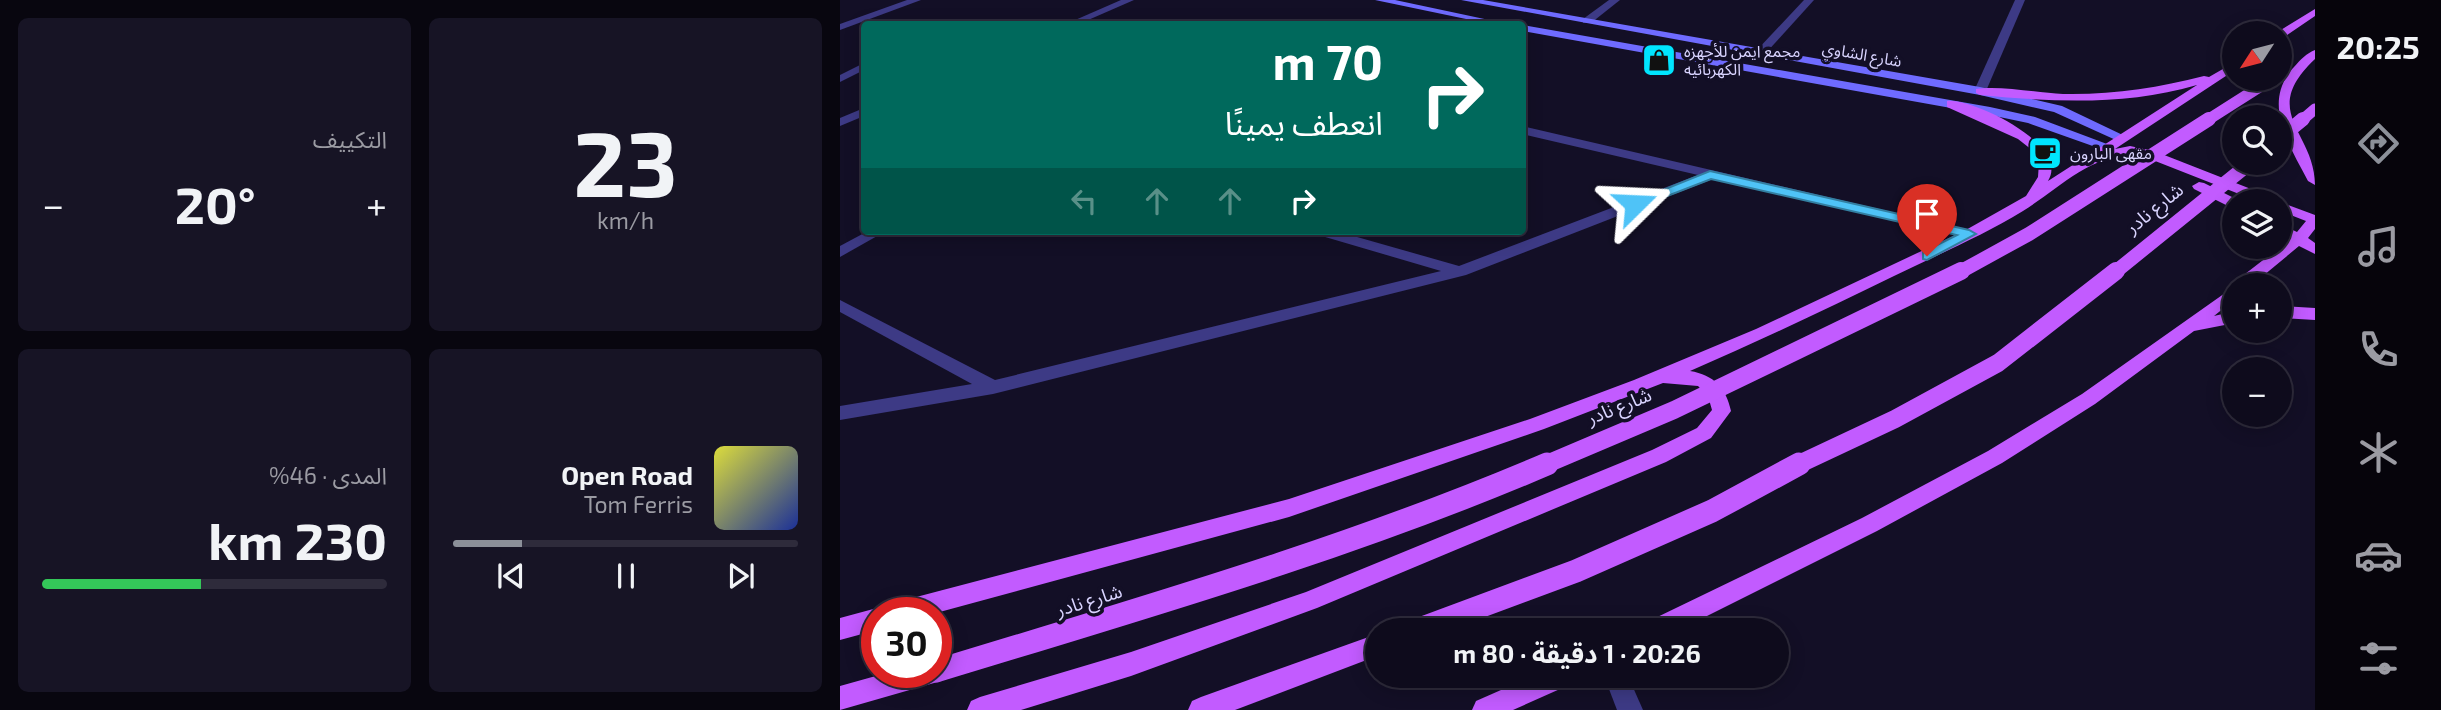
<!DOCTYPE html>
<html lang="ar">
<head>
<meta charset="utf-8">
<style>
  body { margin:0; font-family:"Exo 2","Noto Sans Arabic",sans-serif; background:#171425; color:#f1f3f6; direction:rtl; height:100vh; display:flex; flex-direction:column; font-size:26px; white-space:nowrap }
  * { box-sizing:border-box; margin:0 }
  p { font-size:23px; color:#9b9ba3 }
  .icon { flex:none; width:38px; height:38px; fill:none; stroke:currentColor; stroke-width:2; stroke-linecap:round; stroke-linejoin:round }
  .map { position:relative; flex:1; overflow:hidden; direction:ltr }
  .sheet { display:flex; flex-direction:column; gap:18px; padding:18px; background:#08060f; width:840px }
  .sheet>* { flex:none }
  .banner { position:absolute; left:21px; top:21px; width:665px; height:214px; border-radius:7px; box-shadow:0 4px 18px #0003,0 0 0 2px #2e2b3b; direction:rtl; background:#00695c; color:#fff; overflow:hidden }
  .needle { width:46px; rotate:234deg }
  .buttons { position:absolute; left:1382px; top:21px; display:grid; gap:14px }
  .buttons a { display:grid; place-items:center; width:70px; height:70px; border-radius:50%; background:#0e0b1c; box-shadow:0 4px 18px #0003,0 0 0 2px #2e2b3b; font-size:35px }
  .speed { position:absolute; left:21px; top:597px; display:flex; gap:14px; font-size:35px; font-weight:700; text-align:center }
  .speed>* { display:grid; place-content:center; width:91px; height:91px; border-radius:50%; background:#0e0b1c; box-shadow:0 4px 18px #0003,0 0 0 2px #2e2b3b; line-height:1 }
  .speed .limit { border:10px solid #d22; background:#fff; color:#111 }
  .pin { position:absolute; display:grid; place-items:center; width:60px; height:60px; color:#fff; margin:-72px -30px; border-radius:50% 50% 50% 0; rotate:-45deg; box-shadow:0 0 7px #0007 }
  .pin .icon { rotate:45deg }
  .me { position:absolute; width:77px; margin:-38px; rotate:69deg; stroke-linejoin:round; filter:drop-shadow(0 0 5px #0008) }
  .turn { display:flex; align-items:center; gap:24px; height:147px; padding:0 28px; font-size:32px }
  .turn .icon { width:91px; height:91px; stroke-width:2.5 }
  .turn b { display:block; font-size:49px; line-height:60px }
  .lanes { display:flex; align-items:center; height:66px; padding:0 28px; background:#0003; justify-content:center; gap:35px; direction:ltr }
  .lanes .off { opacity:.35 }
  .big { font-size:52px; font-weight:700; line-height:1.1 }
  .sheet .widget { flex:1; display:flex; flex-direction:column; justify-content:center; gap:10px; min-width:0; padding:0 24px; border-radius:10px; background:#171425 }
  .sheet .dial { align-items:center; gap:0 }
  .dial b { font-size:91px; line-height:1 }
  .song { display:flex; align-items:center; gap:21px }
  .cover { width:84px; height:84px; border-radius:10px; background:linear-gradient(135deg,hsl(60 70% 55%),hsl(230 70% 35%)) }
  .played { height:7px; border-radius:4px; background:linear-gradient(90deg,#8c9099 20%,#2e2b3b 20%) }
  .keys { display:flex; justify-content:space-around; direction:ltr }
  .heat { display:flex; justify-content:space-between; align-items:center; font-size:38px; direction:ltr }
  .charge { height:10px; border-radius:5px; background:linear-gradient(90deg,#34c759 46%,#2e2b3b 0) }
  .sheet .tiles { flex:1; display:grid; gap:18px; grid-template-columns:repeat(2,1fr) }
  .trip { position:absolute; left:525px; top:618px; width:424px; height:70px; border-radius:35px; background:#0e0b1c; box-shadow:0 4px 18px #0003,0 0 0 2px #2e2b3b; font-weight:700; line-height:70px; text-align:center; direction:rtl }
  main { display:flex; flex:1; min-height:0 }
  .tabs { display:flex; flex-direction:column; width:126px; justify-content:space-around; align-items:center; background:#06040b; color:#9b9ba3 }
  .tabs .icon { width:49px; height:49px }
  .tabs .selected { color:#8c9099 }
  .tabs b { font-size:32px; color:#f1f3f6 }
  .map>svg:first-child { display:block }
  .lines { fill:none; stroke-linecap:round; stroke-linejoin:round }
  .lane { fill:#3d3a85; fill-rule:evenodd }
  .street { fill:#3d3a85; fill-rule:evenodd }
  .secondary { fill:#6f6bff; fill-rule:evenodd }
  .primary { fill:#c25bff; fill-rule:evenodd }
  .primary-bridge-far3 { stroke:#c25bff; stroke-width:11 }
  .primary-bridge-far2 { stroke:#c25bff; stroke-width:14 }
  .primary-bridge-far1 { stroke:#c25bff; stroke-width:18 }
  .primary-bridge { stroke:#c25bff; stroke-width:23 }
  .route { fill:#4fc3f7; stroke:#337fa1; stroke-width:2 }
  .labels { text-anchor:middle; stroke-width:7; stroke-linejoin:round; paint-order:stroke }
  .far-poi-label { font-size:16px; fill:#d9d4ff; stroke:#130f26; text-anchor:start }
  .far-street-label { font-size:16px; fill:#d9d4ff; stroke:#130f26 }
  .street-label { font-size:19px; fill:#d9d4ff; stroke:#130f26 }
</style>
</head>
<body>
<main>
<nav class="tabs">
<b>20:25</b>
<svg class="icon selected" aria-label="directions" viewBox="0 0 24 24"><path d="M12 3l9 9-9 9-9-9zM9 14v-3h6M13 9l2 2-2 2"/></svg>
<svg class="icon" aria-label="music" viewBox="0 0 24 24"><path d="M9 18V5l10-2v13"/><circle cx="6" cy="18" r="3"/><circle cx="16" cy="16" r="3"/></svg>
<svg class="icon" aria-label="phone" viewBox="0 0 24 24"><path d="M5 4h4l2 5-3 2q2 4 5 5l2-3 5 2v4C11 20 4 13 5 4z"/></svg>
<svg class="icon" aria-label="climate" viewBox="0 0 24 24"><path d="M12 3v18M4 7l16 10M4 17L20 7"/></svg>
<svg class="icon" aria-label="car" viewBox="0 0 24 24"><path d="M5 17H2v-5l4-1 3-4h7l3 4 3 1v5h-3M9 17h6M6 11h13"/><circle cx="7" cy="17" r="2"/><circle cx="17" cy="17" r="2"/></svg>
<svg class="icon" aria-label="filters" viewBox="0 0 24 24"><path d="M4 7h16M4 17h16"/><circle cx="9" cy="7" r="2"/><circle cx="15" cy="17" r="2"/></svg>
</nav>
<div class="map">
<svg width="1475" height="710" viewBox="0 0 1475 710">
  <rect width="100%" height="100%" fill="#130f26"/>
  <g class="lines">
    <path class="lane" d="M24 63V70L0 82V75Z"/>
    <g class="street">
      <path d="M67 0H81L0 30V24Z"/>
      <path d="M281 0H294L239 24H226Z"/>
      <path d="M769 0H780L751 23H743V19Z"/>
      <path d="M964 0H974L925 54H917V50Z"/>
      <path d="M1175 0H1185L1146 91 1136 93 1134 91Z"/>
      <path d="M24 108V116L0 126V118Z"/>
      <path d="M682 126 1129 230 1136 234 1129 238 873 179 626 275 153 394 0 420V406L132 384 0 312V300L155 380 601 271 475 234 473 231H496L619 266 858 175 682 134Z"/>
      <path d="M28 231H46L0 257V246Z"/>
      <path d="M764 676H788L803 710H777Z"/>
    </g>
    <g class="secondary">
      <path d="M535 0H555L668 24H650Z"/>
      <path d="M621 0H643L1140 87 1222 106 1289 138 1283 142 1278 141 1214 112 1140 95Z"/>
      <path d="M682 25 1150 107 1195 117 1275 147 1269 151 1264 150 1188 123 1150 115 682 31Z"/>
    </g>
    <g class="primary">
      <path d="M1475 9V16L1444 37 1440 38V33H1436Z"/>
      <path d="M1475 50V59C1418 113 1475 131 1475 185L1468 181C1449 145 1421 102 1454 67 1460 60 1467 53 1475 50Z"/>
      <path d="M1395 62V70L1275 149 1290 146 1314 151 1434 198 1436 201H1417L1305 157C1258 147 1221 187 1183 211 1142 236 1097 255 1054 276 987 309 919 341 850 371 874 375 886 388 891 411L871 438 826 462 477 608 291 676 181 710H127L131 701 140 697 291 652 466 592 812 450 857 428 872 410 868 396 858 386 823 383 704 429 449 517 96 613 49 612 53 604 61 601 449 499 690 419 794 380 916 329 1124 231 1186 196 1198 177 1199 162 1192 150 1178 139 1107 107V101C1132 98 1231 145 1208 181L1357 85C1286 106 1213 102 1140 95L1136 93V89C1159 85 1198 93 1223 94 1272 95 1317 88 1364 76L1369 77Z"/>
      <path d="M1359 182 1364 183 1400 201H1395V208L1390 207 1354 189 1352 186Z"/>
      <path d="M1440 202 1475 215V229L1468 238 1475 243V254L1459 246 1412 285H1395V299L1374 316 1395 311V323L1354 331 1255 404 1162 463 1037 531 839 630H803L807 622 1022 518 1148 451 1242 394 1395 286 1394 285 1396 281 1449 240 1440 234V224L1457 232 1466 221 1440 211Z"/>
      <path d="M1440 306 1475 308V320L1440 318Z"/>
      <path d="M37 608 46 612H37V630L0 640V618Z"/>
      <path d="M537 634V656L395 710H348L352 701 361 697Z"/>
      <path d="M96 662 101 663 104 672 101 681 0 710V686L50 672H96Z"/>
      <path d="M693 676H732L729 685 673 710H632L636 701Z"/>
    </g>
    <g class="primary-bridge-far3">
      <path d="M1366 121 1432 79"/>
      <path d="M1461 121 1475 109"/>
    </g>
    <g class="primary-bridge-far2">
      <path d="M1440 138 1463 119"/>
      <path d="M1118 273 1189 234 1369 119"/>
      <path d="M1274 273 1410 163"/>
    </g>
    <g class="primary-bridge-far1">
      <path d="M702 466 834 410 1121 271"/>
      <path d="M955 466 1055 419 1158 363 1276 271"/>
    </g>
    <g class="primary-bridge">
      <path d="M577 630 736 571 872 511 959 464"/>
      <path d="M96 671C302 608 508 549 707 464"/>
    </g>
  </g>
  <path class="route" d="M870 171 1129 230 1136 234 1087 260 1083 259V252L1117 235 871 179 799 207H790L788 204Z"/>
  <defs>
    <g id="shop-square" transform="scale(1.75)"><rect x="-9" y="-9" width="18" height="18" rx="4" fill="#00e5ff" stroke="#130f26"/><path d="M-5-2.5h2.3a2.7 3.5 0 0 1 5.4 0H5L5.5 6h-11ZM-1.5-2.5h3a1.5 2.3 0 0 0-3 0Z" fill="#111"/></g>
    <g id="cafe-square" transform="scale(1.75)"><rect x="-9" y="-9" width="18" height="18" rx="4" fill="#00e5ff" stroke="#130f26"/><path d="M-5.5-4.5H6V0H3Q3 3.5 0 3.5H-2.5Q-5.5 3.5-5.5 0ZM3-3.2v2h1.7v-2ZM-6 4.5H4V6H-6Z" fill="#111"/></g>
  </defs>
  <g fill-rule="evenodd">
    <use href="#shop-square" x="819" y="60"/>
    <use href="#cafe-square" x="1205" y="153"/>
  </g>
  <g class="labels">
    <g class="far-poi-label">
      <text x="844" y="57">مجمع ايمن للأجهزه<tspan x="844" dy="18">الكهربائيه</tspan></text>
      <text x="1230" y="159">مقهى البارون</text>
    </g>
    <g class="far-street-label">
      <text transform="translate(1022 54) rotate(10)" y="6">شارع الشاوي</text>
    </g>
    <g class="street-label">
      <text transform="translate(1314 208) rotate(-39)" y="7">شارع نادر</text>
      <text transform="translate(779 406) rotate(-22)" y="7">شارع نادر</text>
      <text transform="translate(249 600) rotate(-17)" y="7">شارع نادر</text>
    </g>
  </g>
</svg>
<div class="buttons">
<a><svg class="needle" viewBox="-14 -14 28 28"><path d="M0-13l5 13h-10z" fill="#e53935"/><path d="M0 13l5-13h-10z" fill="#9b9ba3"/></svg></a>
<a><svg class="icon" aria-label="search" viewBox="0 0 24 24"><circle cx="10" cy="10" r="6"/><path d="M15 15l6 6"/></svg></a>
<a><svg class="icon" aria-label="layers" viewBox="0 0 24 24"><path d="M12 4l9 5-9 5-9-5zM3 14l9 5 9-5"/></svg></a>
<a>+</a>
<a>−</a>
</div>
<div class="speed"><div class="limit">30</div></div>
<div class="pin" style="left:1087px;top:256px;background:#d93025"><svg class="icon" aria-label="arrive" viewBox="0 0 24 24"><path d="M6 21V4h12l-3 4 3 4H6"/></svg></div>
<svg class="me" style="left:795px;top:204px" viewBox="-20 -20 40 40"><path d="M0-17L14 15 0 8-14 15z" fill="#4fc3f7" stroke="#fff" stroke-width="4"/></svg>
<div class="trip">20:26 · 1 دقيقة · 80 m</div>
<div class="banner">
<div class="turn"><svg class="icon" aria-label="right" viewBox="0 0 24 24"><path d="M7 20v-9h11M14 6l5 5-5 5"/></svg><div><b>70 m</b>انعطف يمينًا</div></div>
<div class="lanes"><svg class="icon off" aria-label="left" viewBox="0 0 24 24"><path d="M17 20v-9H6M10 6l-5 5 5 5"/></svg><svg class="icon off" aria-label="ahead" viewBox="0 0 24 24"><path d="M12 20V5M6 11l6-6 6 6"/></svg><svg class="icon off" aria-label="ahead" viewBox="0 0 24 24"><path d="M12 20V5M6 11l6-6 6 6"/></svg><svg class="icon" aria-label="right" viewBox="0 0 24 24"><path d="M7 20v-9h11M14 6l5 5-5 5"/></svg></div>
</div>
</div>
<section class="sheet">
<div class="tiles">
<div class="widget dial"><b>23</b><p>km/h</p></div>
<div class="widget"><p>التكييف</p>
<div class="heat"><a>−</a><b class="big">20°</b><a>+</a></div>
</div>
<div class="widget">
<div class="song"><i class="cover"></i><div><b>Open Road</b><p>Tom Ferris</p></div></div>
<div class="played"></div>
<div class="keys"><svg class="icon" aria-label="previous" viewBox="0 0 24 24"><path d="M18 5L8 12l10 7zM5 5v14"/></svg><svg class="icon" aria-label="pause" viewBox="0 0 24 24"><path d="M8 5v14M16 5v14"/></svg><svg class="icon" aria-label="next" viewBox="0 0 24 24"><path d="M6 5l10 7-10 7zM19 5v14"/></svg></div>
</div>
<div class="widget"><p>المدى · 46%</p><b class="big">230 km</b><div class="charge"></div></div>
</div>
</section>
</main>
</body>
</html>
